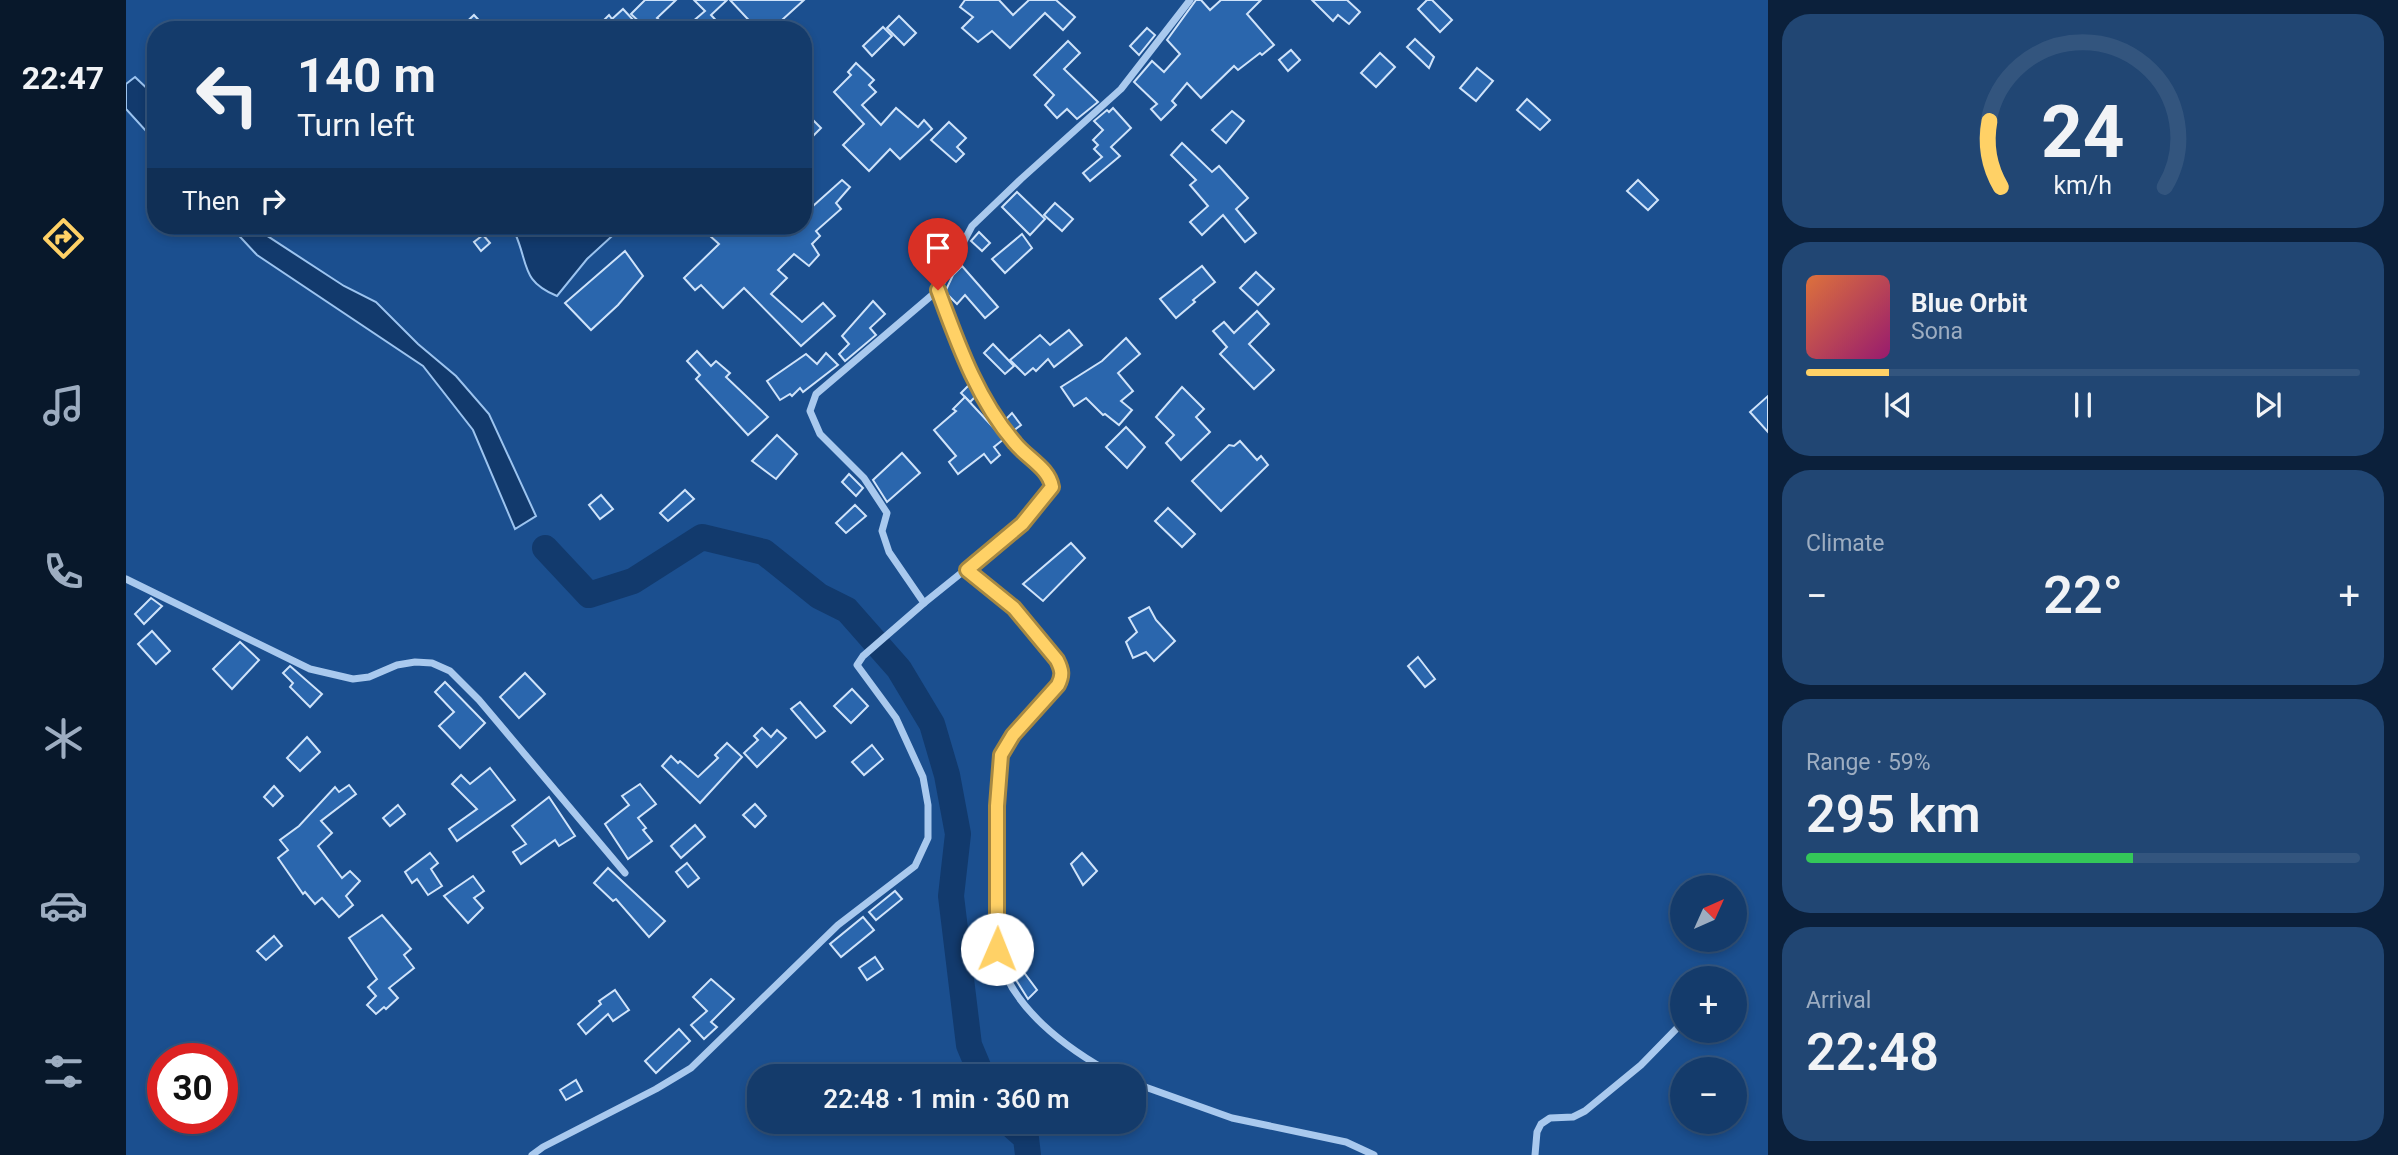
<!DOCTYPE html>
<html lang="en">
<head>
<meta charset="utf-8">
<style>
  body { margin:0; font-family:Roboto,sans-serif; background:#214673; color:#f1f3f6; height:100vh; display:flex; flex-direction:column; font-size:26px; white-space:nowrap }
  * { box-sizing:border-box; margin:0 }
  p { font-size:23px; color:#9dadc1 }
  .icon { flex:none; width:38px; height:38px; fill:none; stroke:currentColor; stroke-width:2; stroke-linecap:round; stroke-linejoin:round }
  .map { position:relative; flex:1; overflow:hidden }
  .panel { display:flex; flex-direction:column; gap:14px; padding:14px; background:#0b203b; width:630px }
  .panel>* { flex:none }
  .guide { position:absolute; left:21px; top:21px; width:665px; height:214px; border-radius:28px; box-shadow:0 4px 10px #0003,0 0 0 2px #33557e; background:#143b6b; color:#f1f3f6; overflow:hidden }
  .needle { width:46px; rotate:45deg }
  .fabs { position:absolute; left:1544px; top:875px; display:grid; gap:14px }
  .fabs a { display:grid; place-items:center; width:77px; height:77px; border-radius:50%; background:#143b6b; box-shadow:0 4px 10px #0003,0 0 0 2px #33557e; font-size:35px }
  .speed { position:absolute; left:21px; top:1043px; display:flex; gap:14px; font-size:35px; font-weight:700; text-align:center }
  .speed>* { display:grid; place-content:center; width:91px; height:91px; border-radius:50%; background:#143b6b; box-shadow:0 4px 10px #0003,0 0 0 2px #33557e; line-height:1 }
  .speed .limit { border:10px solid #d22; background:#fff; color:#111 }
  .pin { position:absolute; display:grid; place-items:center; width:60px; height:60px; color:#fff; margin:-72px -30px; border-radius:50% 50% 50% 0; rotate:-45deg; box-shadow:0 0 7px #0007 }
  .pin .icon { rotate:45deg }
  .me { position:absolute; width:77px; margin:-38px; rotate:1deg; stroke-linejoin:round; filter:drop-shadow(0 0 5px #0008) }
  .turn { display:flex; align-items:center; gap:24px; height:147px; padding:0 35px; font-size:32px }
  .turn .icon { width:91px; height:91px; stroke-width:2.5 }
  .turn b { display:block; font-size:49px; line-height:60px }
  .then { display:flex; align-items:center; height:66px; padding:0 35px; background:#0003; gap:14px; font-size:26px }
  .big { font-size:52px; font-weight:600; line-height:1.1 }
  .panel .tile { flex:1; display:flex; flex-direction:column; justify-content:center; gap:10px; min-width:0; padding:0 24px; border-radius:28px; background:#214673 }
  .panel .dial { align-items:center; gap:0 }
  .dial svg { height:182px; overflow:visible; fill:none; stroke:#33557e; stroke-width:7; stroke-linecap:round; text-anchor:middle }
  .dial text { fill:#f1f3f6; stroke:none }
  .song { display:flex; align-items:center; gap:21px }
  .cover { width:84px; height:84px; border-radius:10px; background:linear-gradient(135deg,hsl(20 70% 55%),hsl(320 70% 35%)) }
  .played { height:7px; border-radius:4px; background:linear-gradient(90deg,#ffd166 15%,#33557e 15%) }
  .keys { display:flex; justify-content:space-around; direction:ltr }
  .heat { display:flex; justify-content:space-between; align-items:center; font-size:38px; direction:ltr }
  .charge { height:10px; border-radius:5px; background:linear-gradient(90deg,#34c759 59%,#33557e 0) }
  .trip { position:absolute; left:621px; top:1064px; width:399px; height:70px; border-radius:28px; background:#143b6b; box-shadow:0 4px 10px #0003,0 0 0 2px #33557e; font-weight:600; line-height:70px; text-align:center }
  main { display:flex; flex:1; min-height:0 }
  .menu { display:flex; flex-direction:column; width:126px; justify-content:space-around; align-items:center; background:#08182b; color:#9dadc1 }
  .menu .icon { width:49px; height:49px }
  .menu .selected { color:#ffd166 }
  .menu b { font-size:32px; color:#f1f3f6 }
  .map>svg:first-child { display:block }
  .water { fill:#123a6d; stroke:#9cc4f0; stroke-width:2 }
  .lines { fill:none; stroke-linecap:round; stroke-linejoin:round }
  .river { stroke:#123a6d; stroke-width:26 }
  .building { fill:#2a66ad; stroke:#cfe3fa; stroke-width:2 }
  .street { stroke:#a9c9ee; stroke-width:7 }
  .route-casing { stroke:#a68842; stroke-width:18 }
  .route { stroke:#ffd166; stroke-width:12 }
</style>
</head>
<body>
<main>
<nav class="menu">
<b>22:47</b>
<svg class="icon selected" aria-label="directions" viewBox="0 0 24 24"><path d="M12 3l9 9-9 9-9-9zM9 14v-3h6M13 9l2 2-2 2"/></svg>
<svg class="icon" aria-label="music" viewBox="0 0 24 24"><path d="M9 18V5l10-2v13"/><circle cx="6" cy="18" r="3"/><circle cx="16" cy="16" r="3"/></svg>
<svg class="icon" aria-label="phone" viewBox="0 0 24 24"><path d="M5 4h4l2 5-3 2q2 4 5 5l2-3 5 2v4C11 20 4 13 5 4z"/></svg>
<svg class="icon" aria-label="climate" viewBox="0 0 24 24"><path d="M12 3v18M4 7l16 10M4 17L20 7"/></svg>
<svg class="icon" aria-label="car" viewBox="0 0 24 24"><path d="M5 17H2v-5l4-1 3-4h7l3 4 3 1v5h-3M9 17h6M6 11h13"/><circle cx="7" cy="17" r="2"/><circle cx="17" cy="17" r="2"/></svg>
<svg class="icon" aria-label="filters" viewBox="0 0 24 24"><path d="M4 7h16M4 17h16"/><circle cx="9" cy="7" r="2"/><circle cx="15" cy="17" r="2"/></svg>
</nav>
<div class="map">
<svg width="1642" height="1155" viewBox="0 0 1642 1155">
  <rect width="100%" height="100%" fill="#1b4f8f"/>
  <g class="water">
    <path d="M9 77 30 97V142L0 109V84Z"/>
    <path d="M104 226H126L218 286 250 302 292 344 330 376 363 414 410 516 389 529 347 430 297 366 131 255Z"/>
    <path d="M396 226H497L461 259 431 296C395 281 403 265 389 233Z"/>
  </g>
  <g class="lines">
    <g class="river">
      <path d="M419 548 463 595 507 581 576 537 638 552 693 596 721 610 773 669 806 724 821 775 832 834 825 896 843 1045 856 1076"/>
      <path d="M882 1122 900 1138 902 1155"/>
    </g>
  </g>
  <g class="building">
    <path d="M519 0H550L531 18 544 30H522L505 14Z"/>
    <path d="M568 0H601L585 15 599 30H570L565 23 579 11Z"/>
    <path d="M604 0H678L645 30H632Z"/>
    <path d="M839 0H873L887 15 903 0H930L949 17 937 30 919 13 884 48 866 31 852 42 836 28 847 17 834 7Z"/>
    <path d="M1070 0H1075L1084 10 1095 0H1135L1121 14 1148 45 1136 55 1134 53 1112 70 1108 66 1075 98 1061 83 1046 101 1050 105 1035 120 1025 109 1031 104 1008 82 1026 61 1038 72 1054 54 1041 40Z"/>
    <path d="M1186 0H1221L1234 12 1223 24 1212 15 1207 21Z"/>
    <path d="M1301 0H1306L1326 20 1314 32 1292 9Z"/>
    <path d="M497 9 510 23 503 30H468L483 15 486 19Z"/>
    <path d="M348 15 362 30H332Z"/>
    <path d="M773 16 790 33 778 45 761 28Z"/>
    <path d="M757 27 766 36 746 56 737 46Z"/>
    <path d="M1021 28 1029 35 1013 55 1004 46Z"/>
    <path d="M1289 39 1308 57 1303 68 1281 47Z"/>
    <path d="M942 41 954 53 938 69 972 102 951 119 941 109 931 118 919 105 928 95 908 75Z"/>
    <path d="M1165 50 1174 60 1162 71 1153 60Z"/>
    <path d="M1254 53 1269 67 1250 87 1235 73Z"/>
    <path d="M730 63 748 80 743 85 750 92 736 105 755 125 770 108 792 127 798 120 806 129 774 159 764 149 743 171 717 145 738 124 708 92 725 75 722 72Z"/>
    <path d="M1351 68 1367 81 1350 101 1334 88Z"/>
    <path d="M1401 99 1424 120 1414 130 1391 110Z"/>
    <path d="M987 108 1005 128 985 147 994 156 964 181 957 173 976 157 968 149 972 145 967 140 977 130 968 121 981 110 983 112Z"/>
    <path d="M677 110 695 128 677 146Z"/>
    <path d="M1106 111 1118 121 1100 143 1086 130Z"/>
    <path d="M823 122 840 138 831 147 838 154 830 162 805 140Z"/>
    <path d="M1056 143 1086 172 1093 166 1122 198 1110 209 1130 233 1119 242 1097 215 1076 235 1064 222 1082 206 1064 185 1070 180 1045 155Z"/>
    <path d="M716 180 724 187 710 203 715 209 690 231 694 236 686 244 693 255 683 266 668 254 652 270 661 278 645 294 676 322 697 303 709 316 675 346 618 288 597 308 575 285 569 290 558 278 593 244 573 226H677V215Z"/>
    <path d="M1512 180 1532 200 1522 210 1501 191Z"/>
    <path d="M891 192 919 219 904 235 876 207Z"/>
    <path d="M929 203 947 219 936 231 918 215Z"/>
    <path d="M853 232 864 243 856 251 845 241Z"/>
    <path d="M896 234 906 248 879 273 866 259Z"/>
    <path d="M357 235 364 243 355 251 348 242Z"/>
    <path d="M499 251 517 276 492 305 465 330 439 303Z"/>
    <path d="M836 266 872 307 859 318 839 295 831 304 819 292 827 275Z"/>
    <path d="M1076 266 1089 282 1067 300 1069 302 1050 318 1034 299Z"/>
    <path d="M1130 272 1148 289 1132 305 1114 288Z"/>
    <path d="M747 301 759 314 744 328 750 335 719 361 713 354 723 344 716 336Z"/>
    <path d="M1131 311 1143 324 1123 344 1148 370 1128 389 1094 354 1101 347 1087 331 1098 322 1108 333Z"/>
    <path d="M943 330 956 345 928 367 922 359 910 371 907 368 899 375 884 360 914 335 924 345Z"/>
    <path d="M1000 338 1014 354 992 373 1007 391 995 401 1006 410 993 425 979 414 977 415 960 398 948 406 935 387 976 361Z"/>
    <path d="M867 344 888 366 879 374 858 353Z"/>
    <path d="M571 351 585 366 590 361 604 373 600 377 642 417 622 435 570 379 574 375 561 361Z"/>
    <path d="M700 353 712 365 677 392 674 388 666 396 664 394 654 400 641 381 680 354 691 364Z"/>
    <path d="M844 384 850 396 844 402 835 393Z"/>
    <path d="M1056 387 1078 409 1070 417 1084 432 1055 460 1040 443 1048 435 1030 417Z"/>
    <path d="M1642 396V432L1624 412Z"/>
    <path d="M839 397 878 439 868 447 874 455 865 463 858 454 832 474 823 462 830 456 808 430 830 411 827 409Z"/>
    <path d="M886 413 895 425 887 431 879 420Z"/>
    <path d="M1000 427 1019 447 1001 468 980 447Z"/>
    <path d="M651 435 671 454 650 479 626 461Z"/>
    <path d="M1114 441 1131 460 1135 456 1142 465 1095 511 1066 481 1103 445 1108 446Z"/>
    <path d="M776 453 794 473 761 502 747 480Z"/>
    <path d="M723 474 737 488 730 496 716 482Z"/>
    <path d="M559 490 568 499 542 521 534 513Z"/>
    <path d="M475 495 487 509 474 519 463 505Z"/>
    <path d="M729 505 740 516 720 533 710 523Z"/>
    <path d="M1042 508 1069 534 1056 547 1029 521Z"/>
    <path d="M945 543 959 558 917 601 897 584Z"/>
    <path d="M25 598 36 606 18 624 9 614Z"/>
    <path d="M1023 607 1030 620 1049 641 1028 661 1020 652 1007 658 1000 642 1011 632 1003 618Z"/>
    <path d="M26 631 44 651 30 664 12 644Z"/>
    <path d="M114 642 133 660 106 689 87 669Z"/>
    <path d="M1292 657 1309 679 1299 687 1282 666Z"/>
    <path d="M164 666 196 694 184 707 164 687 167 683 157 673Z"/>
    <path d="M399 673 419 694 393 718 374 697Z"/>
    <path d="M319 682 359 723 334 748 313 726 328 712 309 692Z"/>
    <path d="M726 689 742 706 725 723 708 706Z"/>
    <path d="M674 702 699 731 690 738 665 709Z"/>
    <path d="M636 728 645 737 651 730 660 738 631 767 618 753 632 740 628 736Z"/>
    <path d="M181 737 194 752 174 771 161 758Z"/>
    <path d="M601 743 616 757 574 803 536 766 545 756 552 763 554 761 572 777 592 758 589 755Z"/>
    <path d="M746 745 757 759 738 775 726 762Z"/>
    <path d="M364 768 389 800 331 841 323 829 351 809 326 784 335 775 344 784Z"/>
    <path d="M514 784 530 804 512 818 520 828 517 830 526 841 502 859 479 824 503 805 496 796Z"/>
    <path d="M223 785 230 794 195 821 206 833 192 846 216 878 224 871 234 881 220 896 227 905 213 917 196 898 189 904 179 892 177 894 152 858 162 850 154 840 173 826 209 787 213 792Z"/>
    <path d="M148 786 157 796 147 806 138 797Z"/>
    <path d="M423 797 449 836 433 846 429 840 395 864 387 852 400 844 386 826Z"/>
    <path d="M629 804 640 816 629 827 617 815Z"/>
    <path d="M272 805 279 814 264 826 257 818Z"/>
    <path d="M569 825 579 837 555 858 545 846Z"/>
    <path d="M304 853 312 863 305 869 316 886 302 895 291 879 286 883 279 872Z"/>
    <path d="M956 853 971 871 957 885 945 864Z"/>
    <path d="M561 863 573 878 562 887 550 872Z"/>
    <path d="M482 868 539 921 523 937 490 899 487 901 468 883Z"/>
    <path d="M347 876 358 891 348 898 357 908 342 923 318 896Z"/>
    <path d="M769 891 776 899 750 920 743 912Z"/>
    <path d="M256 915 285 949 278 955 288 968 263 988 272 998 260 1009 258 1007 250 1014 241 1005 250 996 242 987 251 979 223 938Z"/>
    <path d="M737 917 748 930 715 957 704 944Z"/>
    <path d="M148 936 156 946 140 960 131 951Z"/>
    <path d="M749 957 757 969 741 980 733 968Z"/>
    <path d="M894 967 911 990 902 999 885 972Z"/>
    <path d="M585 979 608 999 585 1022 591 1027 578 1039 565 1025 581 1011 567 997Z"/>
    <path d="M489 990 503 1010 487 1021 482 1014 460 1034 452 1024 475 1004 473 1001Z"/>
    <path d="M553 1029 564 1041 530 1073 519 1061Z"/>
    <path d="M450 1080 456 1091 440 1100 434 1090Z"/>
  </g>
  <g class="lines">
    <g class="street">
      <path d="M841 570 888 608 910 633 936 669V677L932 685 887 735 875 755 871 806V949C882 1007 942 1050 991 1076"/>
      <path d="M0 579 184 669 227 679 243 677 271 665 289 662 306 663 324 671 353 700 499 873"/>
      <path d="M798 603 896 524 924 493 926 487C923 468 901 458 889 443 851 399 832 344 812 290"/>
      <path d="M1008 1083 1106 1118 1220 1142 1248 1155"/>
      <path d="M406 1155 417 1147 530 1089 565 1068 712 925 789 866 802 838V805L797 777 770 718 731 665 737 656 798 603 763 552 756 531 761 513 738 478 694 434 684 411 690 394 812 290 846 226 895 179 995 89 1064 0"/>
      <path d="M1409 1155 1411 1132 1415 1124 1424 1118 1447 1117 1459 1111 1515 1065 1556 1023"/>
    </g>
  </g>
  <g class="lines">
    <g class="route-casing">
      <path id="route" d="M812 290C832 344 851 399 889 443 901 458 923 468 926 487L896 524 841 570 888 608 931 660C936 670 937 675 932 685L887 735 875 755 871 806V949"/>
    </g>
    <use href="#route" class="route"/>
  </g>
</svg>
<div class="fabs">
<a><svg class="needle" viewBox="-14 -14 28 28"><path d="M0-13l5 13h-10z" fill="#e53935"/><path d="M0 13l5-13h-10z" fill="#9dadc1"/></svg></a>
<a>+</a>
<a>−</a>
</div>
<div class="speed"><div class="limit">30</div></div>
<div class="pin" style="left:812px;top:290px;background:#d93025"><svg class="icon" aria-label="arrive" viewBox="0 0 24 24"><path d="M6 21V4h12l-3 4 3 4H6"/></svg></div>
<svg class="me" style="left:871px;top:949px" viewBox="-20 -20 40 40"><circle r="19" fill="#fff"/><path d="M0-13L10 11 0 6-10 11z" fill="#ffd166"/></svg>
<div class="trip">22:48 · 1 min · 360 m</div>
<div class="guide">
<div class="turn"><svg class="icon" aria-label="left" viewBox="0 0 24 24"><path d="M17 20v-9H6M10 6l-5 5 5 5"/></svg><div><b>140 m</b>Turn left</div></div>
<div class="then">Then<svg class="icon" aria-label="right" viewBox="0 0 24 24"><path d="M7 20v-9h11M14 6l5 5-5 5"/></svg></div>
</div>
</div>
<section class="panel">
<div class="tile dial"><svg viewBox="0 0 100 80">
<path d="M14 69A42 42 0 1 1 86 69"/>
<path d="M14 69A42 42 0 0 1 9 40" stroke="#ffd166"/>
<text x="50" y="56" font-size="32" font-weight="700">24</text>
<text x="50" y="72" font-size="11">km/h</text>
</svg></div>
<div class="tile">
<div class="song"><i class="cover"></i><div><b>Blue Orbit</b><p>Sona</p></div></div>
<div class="played"></div>
<div class="keys"><svg class="icon" aria-label="previous" viewBox="0 0 24 24"><path d="M18 5L8 12l10 7zM5 5v14"/></svg><svg class="icon" aria-label="pause" viewBox="0 0 24 24"><path d="M8 5v14M16 5v14"/></svg><svg class="icon" aria-label="next" viewBox="0 0 24 24"><path d="M6 5l10 7-10 7zM19 5v14"/></svg></div>
</div>
<div class="tile"><p>Climate</p>
<div class="heat"><a>−</a><b class="big">22°</b><a>+</a></div>
</div>
<div class="tile"><p>Range · 59%</p><b class="big">295 km</b><div class="charge"></div></div>
<div class="tile"><p>Arrival</p><b class="big">22:48</b></div>
</section>
</main>
</body>
</html>
